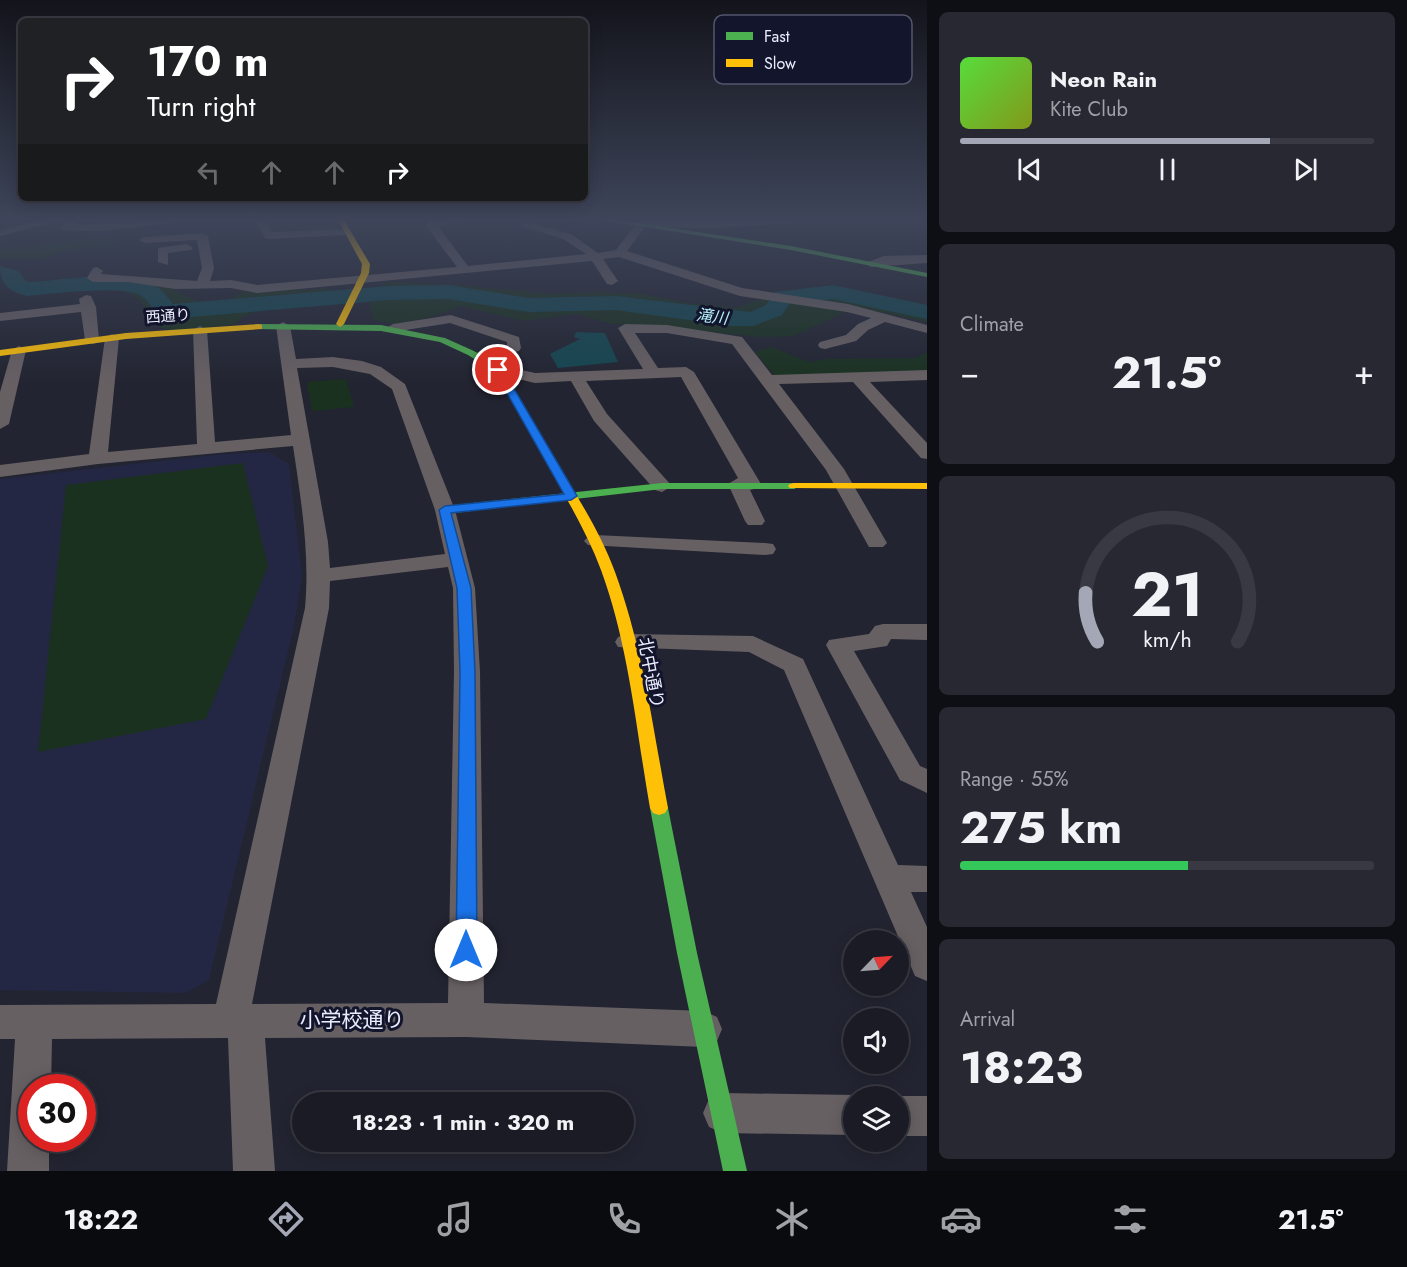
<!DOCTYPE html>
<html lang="en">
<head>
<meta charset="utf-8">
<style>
  body { margin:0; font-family:Jost,"Noto Sans JP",sans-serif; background:#272832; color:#f1f3f6; height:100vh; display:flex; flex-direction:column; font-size:22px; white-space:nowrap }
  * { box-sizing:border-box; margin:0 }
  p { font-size:20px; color:#9fa1a7 }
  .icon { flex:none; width:33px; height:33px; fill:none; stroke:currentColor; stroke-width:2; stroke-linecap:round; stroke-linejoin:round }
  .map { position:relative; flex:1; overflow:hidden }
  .drawer { display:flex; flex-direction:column; gap:12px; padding:12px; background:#0e0f14; width:480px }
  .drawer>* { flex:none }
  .top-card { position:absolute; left:18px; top:18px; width:570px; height:183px; border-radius:9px; box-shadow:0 3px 15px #0003,0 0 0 2px #383942; background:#202124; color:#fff; overflow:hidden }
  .needle { width:39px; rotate:65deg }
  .fabs { position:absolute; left:843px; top:930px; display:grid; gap:12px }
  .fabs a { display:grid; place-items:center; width:66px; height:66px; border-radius:50%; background:#1a1b25; box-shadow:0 3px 15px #0003,0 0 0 2px #383942; font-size:30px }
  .speed { position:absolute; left:18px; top:1074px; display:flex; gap:12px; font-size:30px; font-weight:700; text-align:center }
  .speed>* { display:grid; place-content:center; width:78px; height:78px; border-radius:50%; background:#1a1b25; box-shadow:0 3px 15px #0003,0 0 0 2px #383942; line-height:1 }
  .speed .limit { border:9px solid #d22; background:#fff; color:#111 }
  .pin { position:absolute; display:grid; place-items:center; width:51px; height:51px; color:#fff; margin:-26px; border:3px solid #fff; border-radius:50%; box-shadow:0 2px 6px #0007 }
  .me { position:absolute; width:66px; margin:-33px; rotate:0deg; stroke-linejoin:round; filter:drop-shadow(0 0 4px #0008) }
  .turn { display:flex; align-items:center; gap:21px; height:126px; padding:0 30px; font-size:27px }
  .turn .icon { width:78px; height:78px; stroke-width:2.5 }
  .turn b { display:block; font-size:42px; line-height:51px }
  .lanes { display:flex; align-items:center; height:57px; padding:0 30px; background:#0003; justify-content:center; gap:30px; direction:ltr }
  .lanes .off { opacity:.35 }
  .big { font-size:45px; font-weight:700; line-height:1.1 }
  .drawer .tile { flex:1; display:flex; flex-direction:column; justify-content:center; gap:9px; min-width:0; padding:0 21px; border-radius:9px; background:#272832 }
  .drawer .dial { align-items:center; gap:0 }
  .dial svg { height:156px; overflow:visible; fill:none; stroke:#383942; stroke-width:7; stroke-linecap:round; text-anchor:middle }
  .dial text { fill:#f1f3f6; stroke:none }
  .song { display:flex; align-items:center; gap:18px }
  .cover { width:72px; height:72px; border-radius:9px; background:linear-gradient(135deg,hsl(110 70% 55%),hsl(70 70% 35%)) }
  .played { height:6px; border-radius:3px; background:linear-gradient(90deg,#a4a7b6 75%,#383942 75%) }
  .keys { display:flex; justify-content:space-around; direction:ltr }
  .heat { display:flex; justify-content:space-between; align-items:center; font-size:33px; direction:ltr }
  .charge { height:9px; border-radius:4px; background:linear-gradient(90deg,#34c759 55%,#383942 0) }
  .trip { position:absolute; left:292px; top:1092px; width:342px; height:60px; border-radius:30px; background:#1a1b25; box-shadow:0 3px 15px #0003,0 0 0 2px #383942; font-weight:700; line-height:60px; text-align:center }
  .dock { display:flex; height:96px; justify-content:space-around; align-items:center; background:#0a0b0f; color:#9fa1a7 }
  .dock .icon { width:42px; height:42px }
  .dock .current { color:#a4a7b6 }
  .dock b { font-size:27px; color:#f1f3f6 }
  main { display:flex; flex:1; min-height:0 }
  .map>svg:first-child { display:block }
  .built { fill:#242743 }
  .green { fill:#1a3120 }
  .water { fill:#144650 }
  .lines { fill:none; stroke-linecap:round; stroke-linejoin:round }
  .river { fill:#144650; fill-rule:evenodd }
  .street { fill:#676063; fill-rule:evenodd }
  .fast { fill:#4caf50; fill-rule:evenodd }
  .slow { fill:#ffc107; fill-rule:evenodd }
  .route { fill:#1a73e8; stroke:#114b97; stroke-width:1.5 }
  .labels { text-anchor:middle; stroke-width:6; stroke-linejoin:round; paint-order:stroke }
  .far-street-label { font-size:15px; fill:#eaedfe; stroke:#13152d }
  .far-water-label { font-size:16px; font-style:italic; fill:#b4effa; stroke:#13152d }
  .street-label { font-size:18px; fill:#eaedfe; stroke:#13152d }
  .near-street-label { font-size:21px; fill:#eaedfe; stroke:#13152d }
  .key { fill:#13152d; stroke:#54566c; stroke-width:1.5 }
  .key-label { font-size:16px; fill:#eaedfe }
</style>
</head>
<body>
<main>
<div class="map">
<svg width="927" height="1171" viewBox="0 0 927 1171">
  <rect width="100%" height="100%" fill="#222431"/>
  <path class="built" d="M269 452 289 464 302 576 293 630 209 980 186 993 0 990V479L224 454Z"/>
  <g class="green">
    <path d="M110 237 113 244 105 247 60 252 43 260 0 259V248Z"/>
    <path d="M107 279 167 287 200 303 231 300 240 292 294 288 309 290 325 288 338 295 332 305C306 307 252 304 235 324 218 326 172 336 158 326 148 319 145 303 136 297 113 281 45 291 18 293L26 285Z"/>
    <path d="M387 282 456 285 550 294 595 292 642 294 687 303 738 308 757 300 824 295 892 300 927 308V322L857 307 793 336 763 337 608 323 577 314 524 321 461 306 431 317 395 324 374 320 370 310 371 291Z"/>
    <path d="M771 347 809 362 828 359 916 358 927 352V370L775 376 755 352Z"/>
    <path d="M346 379 354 407 312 411 307 382Z"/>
    <path d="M243 463 268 566 206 719 38 752 66 485Z"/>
  </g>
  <path class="water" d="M576 332 605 333 618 362 558 368 550 354 580 339 574 337Z"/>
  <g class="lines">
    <path class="river" d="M0 266 19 271 25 280 29 282C68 280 117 269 154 285 161 288 168 298 173 304L389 286 448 285 529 298 616 296 750 312 766 305 775 292 833 285 927 305V319L833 299 790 303 782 315 753 326H732L616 310 529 312 448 299 389 300 167 319C153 316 151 301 140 295 121 285 51 294 27 296 9 291 0 285 0 266Z"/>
    <g class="street">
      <path d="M43 220H63L0 236V230Z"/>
      <path d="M64 220H75L76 225 177 220 172 223 100 231 62 230 60 228 66 223Z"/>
      <path d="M259 220 265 221 272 232 346 229 352 232 346 235 269 239 265 238 256 223Z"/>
      <path d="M431 220H467L438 226 468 266 586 254 563 239 521 226V222L525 221 571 234 598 253 616 250 634 226V222L638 221 803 220 798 223 711 228 645 227 627 251 742 288 848 304 927 325V333L885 322 868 330 856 341 825 349 820 348 818 345 820 342 846 335 858 324 871 318 847 312 740 296 619 257 603 259 618 281 612 285 607 284 592 261 257 293 231 288 175 289 128 282H93L87 278 93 268 97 267 103 271 101 274 197 281 202 268 197 240 145 243 139 240 145 237 202 233 208 236 214 268 210 281 231 280 257 285 457 267 426 226Z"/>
      <path d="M187 244 193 248 191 250 168 253V265L158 262V248Z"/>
      <path d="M927 255V263L871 267 865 263 884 256Z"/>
      <path d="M86 295 91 296 96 307 99 340 97 343 92 344 85 340 81 312 0 321V313L80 304 79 299Z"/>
      <path d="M451 315 519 337 521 348 519 351 480 361 475 359 472 356 475 353 507 345V342L450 323 393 332 386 328 393 324Z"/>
      <path d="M283 322 290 326 296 359 333 357 362 361 381 367 405 384 455 510 475 588 480 672 484 1003 704 1011 717 1017 722 1029 717 1041 704 1047 466 1037 265 1038 275 1171H233L228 1038 52 1039 51 1088H32V1138H49V1171H7L15 1039H0V1005L216 1004 305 608C310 553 301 500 293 446L98 464 0 477V465L89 454 105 338 112 334 119 338 108 452 197 444 193 330 200 326 207 330 215 442 291 435 276 326ZM333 367 370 374 392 389 435 510 445 554 330 568 328 542 297 368ZM448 567 453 588 454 672 448 1003 252 1004 329 608 330 581Z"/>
      <path d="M625 324 667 325 742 337 772 375 927 370V380L870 382 927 443V459L921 458 853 382 779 384 844 469 887 543 883 547H869L826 470 732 344 667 333H635L658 368 686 367 694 372 761 484 758 488 750 490 765 521 762 525H748L745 521 728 484 738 478 681 377 586 381 607 414 672 486 662 492 655 490 594 421 571 381 535 383 493 373 491 370 499 365 535 373 643 369 618 328Z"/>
      <path d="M19 346 26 350 9 424 0 429V392L12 350Z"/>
      <path d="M595 535 765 543 773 544 776 549 773 554 765 555 588 545 584 541 588 537Z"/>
      <path d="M883 624H927V640L891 639 887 646 854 651 920 766 927 769V793L900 780 826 645 829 640 869 634 875 626Z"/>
      <path d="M627 634 753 636 803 659 898 865 927 866V892H911L927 927V981L915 976 784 670 749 652 618 647 615 642 618 637Z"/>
      <path d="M723 1093 854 1095 857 1096H854V1135L723 1133 709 1127 703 1113 709 1099Z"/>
      <rect x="898" y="1096" width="29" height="40"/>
    </g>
    <g class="fast">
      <path d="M601 220H618L791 246 927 273V277L791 250Z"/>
      <path d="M259 324 381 325 445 338 474 351 502 368 548 448 547 450H539L495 372 468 355 440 342 381 331 256 329V325Z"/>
      <path d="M662 483H794L800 486 794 489H662L445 514 439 510 445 506Z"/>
      <path d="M659 801 665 803 668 808 697 953 747 1171H723L677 953 650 808 653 803Z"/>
    </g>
    <g class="slow">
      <path d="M338 220H344L370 264 369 273 344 324 340 327 336 324 361 273 362 264Z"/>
      <path d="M259 324 262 325V329L126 339 0 356V350L126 333Z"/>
      <path d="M543 445 548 448C572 489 599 528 615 572 643 648 653 729 668 808L665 813 659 815 653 813 650 808C636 729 629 646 601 570 585 527 560 488 538 448Z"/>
      <path d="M794 483H927V489L790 488 788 486 790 484Z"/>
    </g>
  </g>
  <linearGradient id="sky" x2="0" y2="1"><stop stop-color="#13141b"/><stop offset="0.57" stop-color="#3e455a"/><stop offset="1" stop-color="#3e455a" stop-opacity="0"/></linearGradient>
  <rect width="927" height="384" fill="url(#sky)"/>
  <path class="route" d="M498 368 503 370 577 496 571 500 451 513 471 588 475 672 477 950 474 957 466 959 459 957 456 950 460 672 457 588 439 510 445 506 564 494 494 370Z"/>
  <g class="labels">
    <g class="far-street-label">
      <text transform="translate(168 316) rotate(-4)" y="5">西通り</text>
    </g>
    <g class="far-water-label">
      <text transform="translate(712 316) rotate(7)" y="6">滝川</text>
    </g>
    <g class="street-label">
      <text transform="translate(651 673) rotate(79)" y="6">北中通り</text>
    </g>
    <g class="near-street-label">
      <text x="352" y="1027">小学校通り</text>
    </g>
  </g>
  <rect x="714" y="15" width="198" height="69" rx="9" class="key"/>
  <rect x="726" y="32" width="27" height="8" fill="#4caf50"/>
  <rect x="726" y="59" width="27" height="8" fill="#ffc107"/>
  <g class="key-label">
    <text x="764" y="42">Fast</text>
    <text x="764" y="69">Slow</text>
  </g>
</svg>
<div class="fabs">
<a><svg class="needle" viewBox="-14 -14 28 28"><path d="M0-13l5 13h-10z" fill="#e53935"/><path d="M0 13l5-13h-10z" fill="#9fa1a7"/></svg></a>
<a><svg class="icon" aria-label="sound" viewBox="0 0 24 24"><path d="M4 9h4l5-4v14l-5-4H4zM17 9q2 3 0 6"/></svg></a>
<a><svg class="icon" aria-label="layers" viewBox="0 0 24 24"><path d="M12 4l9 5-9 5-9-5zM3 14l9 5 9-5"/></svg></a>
</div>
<div class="speed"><div class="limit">30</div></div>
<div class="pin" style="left:498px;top:370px;background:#d93025"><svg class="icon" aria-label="arrive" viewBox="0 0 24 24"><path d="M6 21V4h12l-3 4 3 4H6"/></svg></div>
<svg class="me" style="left:466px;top:950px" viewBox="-20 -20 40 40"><circle r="19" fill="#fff"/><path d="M0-13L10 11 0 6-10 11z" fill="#1a73e8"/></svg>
<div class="trip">18:23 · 1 min · 320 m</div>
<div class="top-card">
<div class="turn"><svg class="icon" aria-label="right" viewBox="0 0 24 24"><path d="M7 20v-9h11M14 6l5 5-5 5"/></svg><div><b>170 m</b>Turn right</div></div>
<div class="lanes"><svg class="icon off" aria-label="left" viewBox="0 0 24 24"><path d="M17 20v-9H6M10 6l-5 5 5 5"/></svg><svg class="icon off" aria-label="ahead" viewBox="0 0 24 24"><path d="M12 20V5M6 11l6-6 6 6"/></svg><svg class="icon off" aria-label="ahead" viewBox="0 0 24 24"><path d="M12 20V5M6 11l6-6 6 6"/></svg><svg class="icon" aria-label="right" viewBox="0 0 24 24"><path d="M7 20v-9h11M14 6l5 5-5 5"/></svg></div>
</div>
</div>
<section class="drawer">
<div class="tile">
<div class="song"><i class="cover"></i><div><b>Neon Rain</b><p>Kite Club</p></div></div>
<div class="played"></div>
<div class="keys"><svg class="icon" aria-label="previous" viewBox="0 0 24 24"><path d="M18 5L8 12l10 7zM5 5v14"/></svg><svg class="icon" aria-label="pause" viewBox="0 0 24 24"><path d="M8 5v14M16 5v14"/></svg><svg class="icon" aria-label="next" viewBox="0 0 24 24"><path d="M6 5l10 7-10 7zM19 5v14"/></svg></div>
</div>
<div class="tile"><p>Climate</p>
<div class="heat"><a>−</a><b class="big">21.5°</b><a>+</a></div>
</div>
<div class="tile dial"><svg viewBox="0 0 100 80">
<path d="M14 69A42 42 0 1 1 86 69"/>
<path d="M14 69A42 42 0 0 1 8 44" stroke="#a4a7b6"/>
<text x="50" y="56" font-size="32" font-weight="700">21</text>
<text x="50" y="72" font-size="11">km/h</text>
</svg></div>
<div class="tile"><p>Range · 55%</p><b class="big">275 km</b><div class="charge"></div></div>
<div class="tile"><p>Arrival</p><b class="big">18:23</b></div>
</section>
</main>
<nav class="dock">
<b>18:22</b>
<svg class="icon current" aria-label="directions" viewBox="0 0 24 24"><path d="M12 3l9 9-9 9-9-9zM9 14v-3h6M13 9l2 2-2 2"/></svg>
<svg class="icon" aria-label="music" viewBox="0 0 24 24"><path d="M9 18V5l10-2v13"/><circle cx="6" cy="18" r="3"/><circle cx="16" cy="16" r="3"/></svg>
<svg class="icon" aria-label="phone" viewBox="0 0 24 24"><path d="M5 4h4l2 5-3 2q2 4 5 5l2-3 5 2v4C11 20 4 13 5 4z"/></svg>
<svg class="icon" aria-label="climate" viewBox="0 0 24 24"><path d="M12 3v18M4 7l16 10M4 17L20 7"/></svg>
<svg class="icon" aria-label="car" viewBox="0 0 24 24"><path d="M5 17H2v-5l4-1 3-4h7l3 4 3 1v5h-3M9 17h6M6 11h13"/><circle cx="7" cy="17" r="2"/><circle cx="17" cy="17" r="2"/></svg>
<svg class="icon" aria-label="filters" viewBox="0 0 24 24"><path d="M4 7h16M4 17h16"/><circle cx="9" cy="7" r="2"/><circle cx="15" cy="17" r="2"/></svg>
<b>21.5°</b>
</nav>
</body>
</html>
